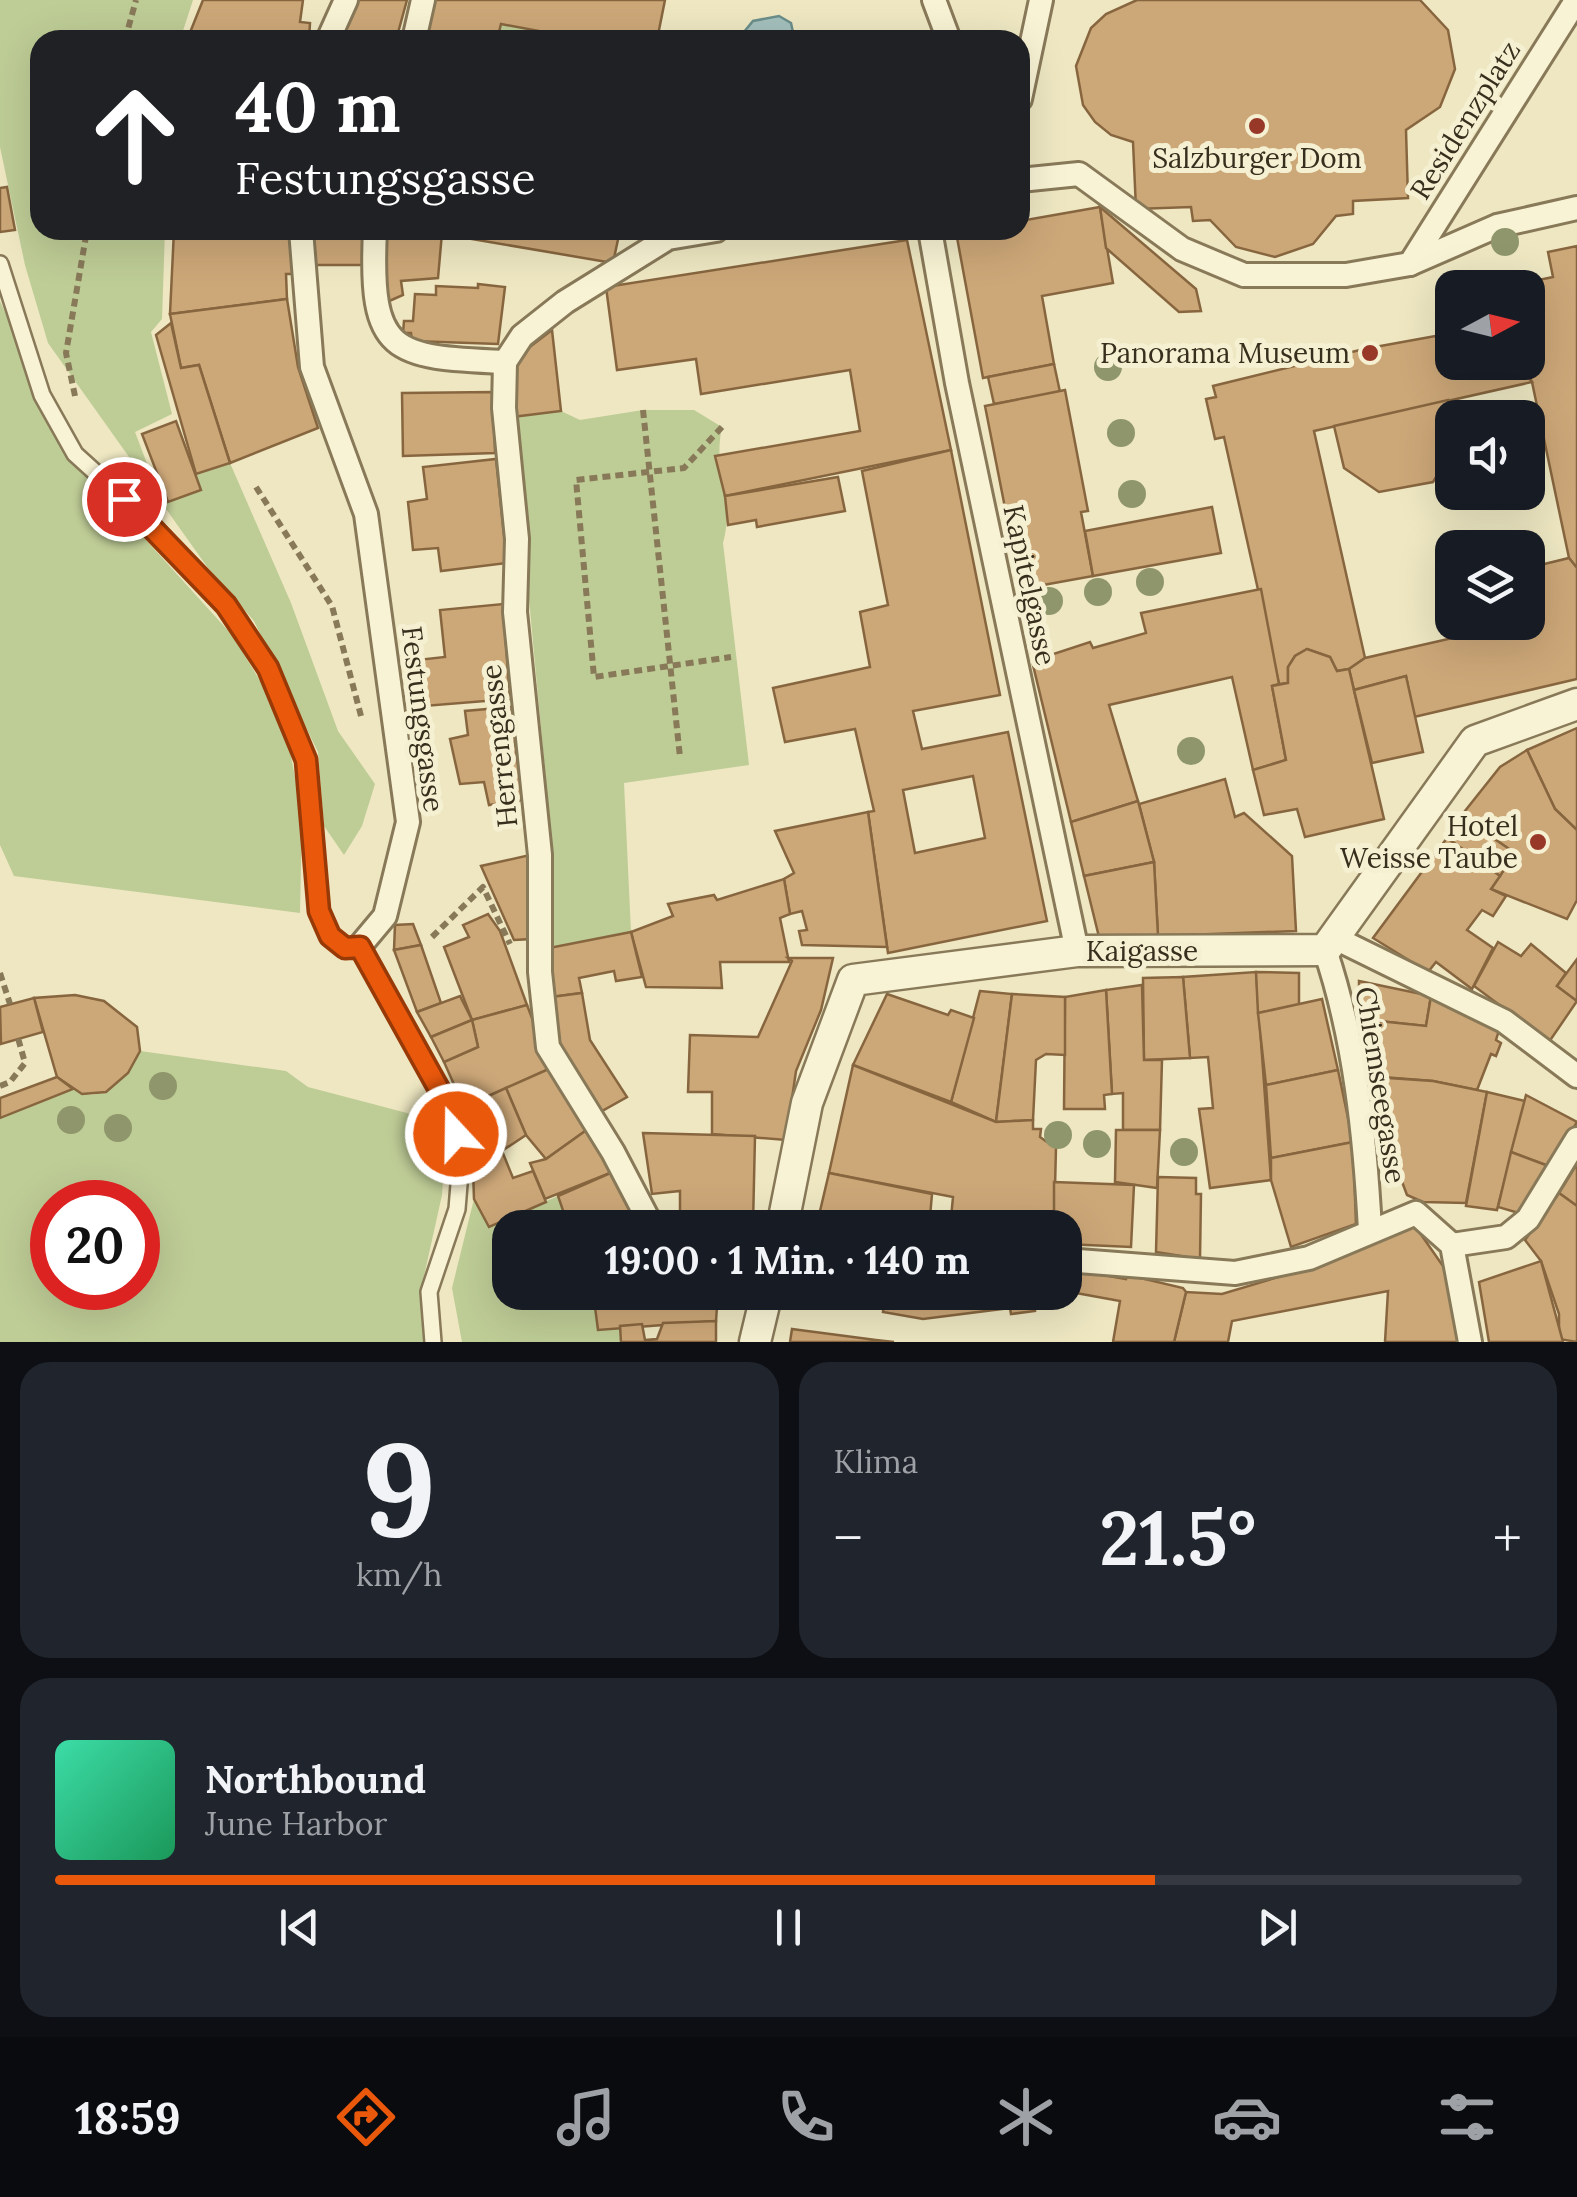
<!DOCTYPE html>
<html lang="de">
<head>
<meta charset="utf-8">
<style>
  body { margin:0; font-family:Lora,serif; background:#20242c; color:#f1f3f6; height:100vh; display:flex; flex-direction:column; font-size:38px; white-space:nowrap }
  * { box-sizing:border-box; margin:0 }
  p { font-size:32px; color:#9ea1a6 }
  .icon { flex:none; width:55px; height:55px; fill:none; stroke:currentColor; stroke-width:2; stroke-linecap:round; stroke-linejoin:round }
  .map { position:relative; height:1342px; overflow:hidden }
  .details { display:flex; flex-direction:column; gap:20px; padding:20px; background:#0d0f14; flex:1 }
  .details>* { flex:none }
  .hud { position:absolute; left:30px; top:30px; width:1000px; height:210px; border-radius:30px; box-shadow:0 10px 40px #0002; background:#202124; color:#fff; overflow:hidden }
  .needle { width:65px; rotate:83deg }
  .fabs { position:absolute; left:1435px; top:270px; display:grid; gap:20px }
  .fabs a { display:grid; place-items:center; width:110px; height:110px; border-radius:20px; background:#171b24; box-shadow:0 10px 40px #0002; font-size:50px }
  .speed { position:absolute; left:30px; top:1180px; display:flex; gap:20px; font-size:50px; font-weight:700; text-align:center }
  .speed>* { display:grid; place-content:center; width:130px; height:130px; border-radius:50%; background:#171b24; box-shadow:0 10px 40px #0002; line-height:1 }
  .speed .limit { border:15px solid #d22; background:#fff; color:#111 }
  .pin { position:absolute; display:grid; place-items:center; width:85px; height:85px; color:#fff; margin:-42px; border:5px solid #fff; border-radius:50%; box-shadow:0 2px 10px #0007 }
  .me { position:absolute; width:110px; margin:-55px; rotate:339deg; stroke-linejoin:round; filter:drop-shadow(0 0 8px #0008) }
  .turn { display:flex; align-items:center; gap:35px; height:210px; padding:0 40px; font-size:45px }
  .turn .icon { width:130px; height:130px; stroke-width:2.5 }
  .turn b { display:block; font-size:70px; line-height:85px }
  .big { font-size:75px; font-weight:800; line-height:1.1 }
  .details .card { flex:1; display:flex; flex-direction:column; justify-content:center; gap:15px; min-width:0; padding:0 35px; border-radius:30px; background:#20242c }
  .details .dial { align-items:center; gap:0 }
  .dial b { font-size:130px; line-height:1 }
  .song { display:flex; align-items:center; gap:30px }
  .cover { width:120px; height:120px; border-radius:15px; background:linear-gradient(135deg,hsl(160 70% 55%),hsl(150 70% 35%)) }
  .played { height:10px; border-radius:5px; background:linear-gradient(90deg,#ea580c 75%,#363941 75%) }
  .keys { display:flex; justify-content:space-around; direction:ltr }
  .heat { display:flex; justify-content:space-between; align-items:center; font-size:55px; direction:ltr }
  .details .tiles { flex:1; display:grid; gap:20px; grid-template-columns:1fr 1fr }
  .card:last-child { grid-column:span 2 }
  .trip { position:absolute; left:492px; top:1210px; width:590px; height:100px; border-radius:30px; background:#171b24; box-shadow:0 10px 40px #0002; font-weight:800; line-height:100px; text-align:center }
  .dock { display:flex; height:160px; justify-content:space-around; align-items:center; background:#090b0e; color:#9ea1a6 }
  .dock .icon { width:70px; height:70px }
  .dock .selected { color:#ea580c }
  .dock b { font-size:45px; color:#f1f3f6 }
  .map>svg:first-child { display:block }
  .green { fill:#becc96; fill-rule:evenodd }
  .water { fill:#a4c0bc; stroke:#6b8e8b; stroke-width:2.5 }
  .building { fill:#cca778; stroke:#87663f; stroke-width:2.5; fill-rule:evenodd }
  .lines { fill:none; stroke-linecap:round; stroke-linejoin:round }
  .service-casing { stroke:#887959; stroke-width:20 }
  .pedestrian-casing { stroke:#887959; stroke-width:28 }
  .minor-casing { stroke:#887959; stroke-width:35 }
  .path { stroke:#887959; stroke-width:6; stroke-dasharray:8 5; stroke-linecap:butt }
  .service { stroke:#f9f3d5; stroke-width:15 }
  .pedestrian { stroke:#f9f3d5; stroke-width:22 }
  .minor { stroke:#f9f3d5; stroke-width:30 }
  .tree { fill:#8f966b }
  .route-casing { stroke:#983908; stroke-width:25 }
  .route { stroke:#ea580c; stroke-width:18 }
  .poi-dot { fill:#973829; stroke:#f5f0d1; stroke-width:4 }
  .labels { text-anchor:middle; stroke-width:10; stroke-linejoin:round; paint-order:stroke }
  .street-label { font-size:28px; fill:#372e1d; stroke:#f5f0d1 }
  .poi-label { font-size:28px; fill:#372e1d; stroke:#f5f0d1; text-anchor:end }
</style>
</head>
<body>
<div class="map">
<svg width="1577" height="1342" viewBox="0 0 1577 1342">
  <rect width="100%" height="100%" fill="#eee7c2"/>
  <g class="green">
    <path d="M0 0H193L180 40H40V230H165L162 319 151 332 172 414 135 432 154 482 168 502 201 490 196 474 230 463 291 603 338 731 375 784 362 826 344 855 324 826 318 752 254 621 208 568 48 343 25 265 0 147Z"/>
    <path d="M501 24 547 33 546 40H497Z"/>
    <path d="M0 301 69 455 232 635 284 720 302 814 300 913 14 876 0 845Z"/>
    <path d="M643 410H694L722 427C712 473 735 501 723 543L749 765 624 783 631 932 549 948 551 835 512 417 561 411 580 420Z"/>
    <path d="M140 1051 286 1071 308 1087 426 1118 445 1147 442 1195 422 1285 428 1342H0V1118L73 1089C105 1108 127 1075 140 1051ZM52 1202H138V1288H52Z"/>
    <path d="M558 1196 569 1227 510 1228V1292L593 1293 598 1329 620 1326 621 1342H462L452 1288 474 1199 489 1226Z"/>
  </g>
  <path class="water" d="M779 16 791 23 794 37 804 34 811 40H745L744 32 753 21Z"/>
  <g class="building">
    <path d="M203 0H303L300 22 310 23 309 40H187Z"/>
    <path d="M357 0H407L396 40H339Z"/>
    <path d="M434 0H665L657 40H587L501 24 497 40H424Z"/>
    <path d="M1137 0H1420L1448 30 1455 69 1440 107 1406 130 1408 198 1353 201V214L1336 216 1313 244 1275 257 1236 247 1210 220 1193 221 1191 207 1136 209 1133 142 1111 135 1095 122 1083 105 1076 66 1091 28 1106 14Z"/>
    <path d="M547 33 587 40H546Z"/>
    <path d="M7 187 15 230 0 232V188Z"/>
    <path d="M1100 207 1113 283 1042 296 1054 364 983 378 956 232 1020 230V221Z"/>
    <path d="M1100 207 1196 289 1201 311 1179 312 1106 248Z"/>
    <path d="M174 230H293V274H286L287 299 170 314Z"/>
    <path d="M311 230H367L366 265H313Z"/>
    <path d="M385 230 442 233 438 278 401 281 403 295 387 302Z"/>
    <path d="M419 230H620L613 263Z"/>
    <path d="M907 240 951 450 725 496 715 456 860 431 850 370 701 394 696 359 617 370 606 287Z"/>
    <path d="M1577 246V568L1569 558 1532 382 1518 362H1528V288H1499L1553 277 1548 252Z"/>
    <path d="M478 284 505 287 498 344 412 341 411 333H403L404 321H413L415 294 436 295V286L478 288Z"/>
    <path d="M287 299 298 367 318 428 230 463 199 365 181 368 170 314Z"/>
    <path d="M171 323 181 368 199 365 230 463 196 474 156 335Z"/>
    <path d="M552 330 561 411 512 417 514 359Z"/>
    <path d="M1452 333V362H1518L1532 382 1314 431 1365 658 1349 669 1337 671 1330 657 1307 649 1295 656 1288 667V683L1279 684 1224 437 1215 439 1206 399 1216 397 1213 386 1364 349Z"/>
    <path d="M1054 364 1060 392 994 404 988 377Z"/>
    <path d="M1065 390 1088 511 1081 512 1093 576 1021 589 985 406Z"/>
    <path d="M494 392 495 453 403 456 402 393Z"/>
    <path d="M1448 400 1452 451 1433 482 1379 492 1344 468 1334 426Z"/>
    <path d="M176 421 201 490 168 502 142 434Z"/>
    <path d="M951 450 1000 695 913 711 922 749 1008 732 1047 921 888 953 868 812 874 811 855 729 785 742 773 688 870 667 860 612 888 605 862 471ZM973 776 985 838 915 853 903 790Z"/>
    <path d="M496 459 507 563 441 571 438 548 413 550 408 502 427 499 423 467Z"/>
    <path d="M838 477 845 511 757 527 756 520 728 525 725 496Z"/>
    <path d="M1212 507 1221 553 1093 576 1085 531Z"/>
    <path d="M1569 558 1577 568V679L1414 717 1406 676 1354 690 1349 669 1365 658 1536 619 1528 568Z"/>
    <path d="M1261 589 1279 684 1272 686 1286 760 1253 770 1232 677 1109 705 1138 801 1071 822 1032 661 1090 642 1093 648 1146 633 1141 613Z"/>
    <path d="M503 604 510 699 412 707 408 661 445 657 440 610Z"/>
    <path d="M1307 649 1330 657 1337 671 1349 669 1384 819 1305 837 1297 809 1264 815 1253 770 1286 760 1272 686 1288 683V667L1295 656Z"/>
    <path d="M1406 676 1423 752 1372 763 1354 690Z"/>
    <path d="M510 707 523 800 489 805 484 782 460 784 450 739 468 735 465 711Z"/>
    <path d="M1577 728V830L1555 809 1527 750Z"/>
    <path d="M1527 750 1555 809 1577 830V900L1567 919 1491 889 1515 853 1461 816 1500 767Z"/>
    <path d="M1225 779 1235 817 1244 813 1292 856 1296 931 1158 936 1154 862 1139 804Z"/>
    <path d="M1138 801 1154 862 1084 876 1071 822Z"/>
    <path d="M868 812 887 947 802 945 799 931 807 930 802 911 790 914 784 879 794 873 775 831Z"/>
    <path d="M1461 816 1515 853 1500 876 1446 837Z"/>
    <path d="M1447 838 1500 876 1491 889 1506 896 1493 916 1482 910 1467 930 1493 948 1472 989 1436 962 1428 972 1373 938Z"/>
    <path d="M530 855 532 939 514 940 481 866Z"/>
    <path d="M1154 862 1158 936 1099 937 1084 876Z"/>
    <path d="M784 879 790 914 780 918 789 962H720L722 988 646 987 631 932 673 916 668 904 714 895 717 900Z"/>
    <path d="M488 914 500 931 527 1005 472 1020 444 947 469 937 463 925Z"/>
    <path d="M413 924 421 945 394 950 395 925Z"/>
    <path d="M631 932 642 977 616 981 614 971 579 978 582 993 551 997 549 948Z"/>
    <path d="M1498 942 1521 956 1531 944 1566 973 1557 986 1577 1001 1549 1042 1474 986Z"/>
    <path d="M421 945 441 1003 417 1012 394 950Z"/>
    <path d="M788 958H833L821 1010 796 1071 786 1140 712 1134V1092H688L690 1035 758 1037 792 961Z"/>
    <path d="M1577 959V1001L1557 986Z"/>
    <path d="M1256 972 1271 1180 1210 1188 1199 1109 1213 1108 1208 1057 1190 1058 1183 977Z"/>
    <path d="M1256 972 1299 973V1005L1258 1013Z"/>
    <path d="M1183 977 1190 1058 1144 1060 1143 978Z"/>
    <path d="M1359 981 1431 996 1426 1026 1359 1019Z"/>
    <path d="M1142 985 1144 1060H1162L1160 1130H1123V1093L1112 1094 1106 990Z"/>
    <path d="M1106 990 1112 1094 1104 1095 1105 1109H1064L1065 997Z"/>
    <path d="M980 991 1012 994 996 1122 951 1102Z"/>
    <path d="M582 993 590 1040 627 1097 602 1111 558 1042 551 997Z"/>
    <path d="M887 994 948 1015 951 1010 974 1018 951 1102 853 1065Z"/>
    <path d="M1012 994 1065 997V1055L1046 1054 1036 1060 1033 1120 996 1122Z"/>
    <path d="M75 995 104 1001 137 1027 140 1051 128 1073 106 1092 82 1094 57 1077 34 998Z"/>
    <path d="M460 996 472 1020 431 1037 417 1012Z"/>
    <path d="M1431 996 1500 1027 1496 1040 1501 1043 1496 1056 1491 1054 1477 1090 1433 1081 1369 1076 1359 1019 1426 1026Z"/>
    <path d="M34 998 43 1032 1 1044 0 1007Z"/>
    <path d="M1322 999 1338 1070 1266 1085 1258 1013Z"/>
    <path d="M527 1005 551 1068 464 1107 444 1062 478 1047 472 1020Z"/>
    <path d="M472 1020 478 1047 444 1062 431 1037Z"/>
    <path d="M853 1065 996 1122 1033 1120V1129H1041L1040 1137 1047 1142 1051 1139 1056 1147 1054 1228H950L953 1197 829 1173Z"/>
    <path d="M551 1068 588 1129 546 1159 526 1135 506 1088Z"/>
    <path d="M1338 1070 1353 1142 1271 1158 1266 1085Z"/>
    <path d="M57 1077 73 1089 0 1118V1098Z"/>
    <path d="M1373 1077 1433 1081 1487 1092 1466 1203 1423 1202 1407 1195 1384 1134Z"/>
    <path d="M506 1088 526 1135 473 1170 464 1107Z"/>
    <path d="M1487 1092 1525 1101 1497 1210 1466 1206Z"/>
    <path d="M1526 1095 1577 1122 1551 1167 1511 1152Z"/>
    <path d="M588 1129 615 1171 545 1199 530 1163 546 1159Z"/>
    <path d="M1116 1130H1160L1157 1188 1115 1182Z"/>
    <path d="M643 1133 755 1136 753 1225 680 1223V1191L652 1194Z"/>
    <path d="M1353 1142 1356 1224 1291 1247 1271 1180V1158Z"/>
    <path d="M502 1151 513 1178 533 1171 546 1202 489 1227 474 1199 473 1170Z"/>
    <path d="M1511 1152 1551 1167 1522 1214 1498 1207Z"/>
    <path d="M1577 1164V1206L1559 1193Z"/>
    <path d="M615 1171 638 1228H569L558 1196Z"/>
    <path d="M829 1173 932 1194 929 1228H816Z"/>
    <path d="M1158 1177 1196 1178V1194H1201L1200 1259 1156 1252Z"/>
    <path d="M1054 1182 1134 1185 1131 1247 1065 1244V1228H1054Z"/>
    <path d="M1559 1193 1577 1206V1342L1559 1339V1314L1541 1261 1525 1240Z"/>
    <path d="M1413 1223 1443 1266 1455 1302 1458 1342H1385L1388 1291 1232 1321 1228 1342H1174L1186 1292 1222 1294 1325 1263Z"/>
    <path d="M1541 1261 1563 1342H1489L1479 1282Z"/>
    <path d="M1065 1268 1126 1279 1128 1275 1183 1288 1186 1292 1174 1342H1113L1120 1301 1076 1293 1034 1296 1035 1311 1011 1314 1010 1308 923 1319 883 1312 885 1292H1065Z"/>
    <path d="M593 1292H718L716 1321 598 1330Z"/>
    <path d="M716 1321V1342H621L620 1326 642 1324 645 1340 657 1339 663 1323Z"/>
    <path d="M792 1329 876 1340 894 1342H790Z"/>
  </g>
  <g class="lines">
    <g class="service-casing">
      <path id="service" d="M0 264 42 395 75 454 149 521 226 605 268 668 306 760 319 911 330 936 345 949 359 947 450 1109 461 1160 457 1209 429 1292 433 1342"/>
    </g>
    <g class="pedestrian-casing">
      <g id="pedestrian">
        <path d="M934 0 949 40"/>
        <path d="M328 40 346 0"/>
        <path d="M414 40 423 0"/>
        <path d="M1020 99 1041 0"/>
        <path d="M1020 180 1079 174 1182 249 1244 275H1346L1410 264 1497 226 1577 208"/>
        <path d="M301 230 312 367 366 514 408 822 385 916 359 947"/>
        <path d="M375 230C369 355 392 357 505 362"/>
        <path d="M930 230 957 383 1077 951"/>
        <path d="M1410 264 1572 7"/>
        <path d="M1335 938 1504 1021 1577 1076"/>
        <path d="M1325 950C1355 1038 1365 1137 1370 1230"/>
        <path d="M661 1228 648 1219 613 1152 548 1047 540 972V855L515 612 517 539 504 408 505 362 522 336 565 302 668 238 716 230"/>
        <path d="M1452 1245 1506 1237 1528 1219 1577 1139"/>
        <path d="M1065 1260 1235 1273 1309 1258 1416 1213 1452 1245 1470 1342"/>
      </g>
    </g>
    <g class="minor-casing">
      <g id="minor">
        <path d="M782 1228 807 1103 853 980 1077 951 1325 950 1475 741 1577 704"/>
        <path d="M755 1342 767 1292"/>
      </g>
    </g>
    <g class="path">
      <path d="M125 40 136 0"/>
      <path d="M75 396 66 353 87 230"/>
      <path d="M643 410 680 757"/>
      <path d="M722 427 684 468 576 480 594 677 731 657"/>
      <path d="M256 487 332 606 361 716"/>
      <path d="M432 937 483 887 510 944"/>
      <path d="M0 973 10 1004"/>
      <path d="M0 1086 10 1082 25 1063 18 1038"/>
    </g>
    <use href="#service" class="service"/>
    <use href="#pedestrian" class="pedestrian"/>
    <use href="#minor" class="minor"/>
  </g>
  <g class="tree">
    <circle cx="1505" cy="242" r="14"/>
    <circle cx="1108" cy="367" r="14"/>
    <circle cx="1121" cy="433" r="14"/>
    <circle cx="1132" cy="494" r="14"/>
    <circle cx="1150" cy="582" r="14"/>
    <circle cx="1098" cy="592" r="14"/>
    <circle cx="1049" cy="601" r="14"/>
    <circle cx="1191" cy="751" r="14"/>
    <circle cx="163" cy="1086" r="14"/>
    <circle cx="71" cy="1120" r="14"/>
    <circle cx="118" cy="1128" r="14"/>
    <circle cx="1058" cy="1135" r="14"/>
    <circle cx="1097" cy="1144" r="14"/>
    <circle cx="1184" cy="1152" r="14"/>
  </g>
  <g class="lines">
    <g class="route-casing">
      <path id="route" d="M124 499 226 605 268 668 306 760 319 911 330 936 345 948 360 947 450 1109 456 1134"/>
    </g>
    <use href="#route" class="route"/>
  </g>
  <g class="poi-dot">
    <circle cx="1257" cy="126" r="10"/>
    <circle cx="1370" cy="353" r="10"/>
    <circle cx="1538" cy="842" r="10"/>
  </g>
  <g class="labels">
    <g class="street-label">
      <text transform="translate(1465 120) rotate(-58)" y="10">Residenzplatz</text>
      <text transform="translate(1030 585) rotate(78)" y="10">Kapitelgasse</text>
      <text transform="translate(423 719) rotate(83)" y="10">Festungsgasse</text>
      <text transform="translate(499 746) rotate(-96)" y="10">Herrengasse</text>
      <text x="1142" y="961">Kaigasse</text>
      <text transform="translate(1381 1085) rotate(81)" y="10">Chiemseegasse</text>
    </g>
    <g class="poi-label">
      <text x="1257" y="168" text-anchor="middle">Salzburger Dom</text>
      <text x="1350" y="363">Panorama Museum</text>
      <text x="1518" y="836">Hotel<tspan x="1518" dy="32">Weisse Taube</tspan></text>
    </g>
  </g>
</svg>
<div class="fabs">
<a><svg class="needle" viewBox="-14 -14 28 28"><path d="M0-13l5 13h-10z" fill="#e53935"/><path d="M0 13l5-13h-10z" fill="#9ea1a6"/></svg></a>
<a><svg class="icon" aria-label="sound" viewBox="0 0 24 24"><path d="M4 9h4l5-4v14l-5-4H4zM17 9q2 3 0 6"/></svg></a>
<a><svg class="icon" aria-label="layers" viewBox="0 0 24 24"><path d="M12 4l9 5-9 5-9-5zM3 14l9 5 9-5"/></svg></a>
</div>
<div class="speed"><div class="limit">20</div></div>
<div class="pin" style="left:124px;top:499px;background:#d93025"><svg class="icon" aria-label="arrive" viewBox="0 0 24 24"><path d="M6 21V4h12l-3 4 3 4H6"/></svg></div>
<svg class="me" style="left:456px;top:1134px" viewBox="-20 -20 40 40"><circle r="17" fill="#ea580c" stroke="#fff" stroke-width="3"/><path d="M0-11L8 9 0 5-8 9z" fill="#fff"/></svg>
<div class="trip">19:00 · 1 Min. · 140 m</div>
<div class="hud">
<div class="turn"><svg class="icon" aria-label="ahead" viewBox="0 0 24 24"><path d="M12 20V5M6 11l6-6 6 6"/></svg><div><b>40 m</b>Festungsgasse</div></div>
</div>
</div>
<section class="details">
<div class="tiles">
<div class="card dial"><b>9</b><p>km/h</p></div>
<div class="card"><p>Klima</p>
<div class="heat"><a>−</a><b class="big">21.5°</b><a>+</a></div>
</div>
<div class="card">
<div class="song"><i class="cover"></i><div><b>Northbound</b><p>June Harbor</p></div></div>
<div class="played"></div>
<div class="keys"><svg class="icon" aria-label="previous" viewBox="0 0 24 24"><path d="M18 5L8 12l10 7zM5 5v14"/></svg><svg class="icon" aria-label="pause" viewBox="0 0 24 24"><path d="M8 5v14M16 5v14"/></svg><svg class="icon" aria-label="next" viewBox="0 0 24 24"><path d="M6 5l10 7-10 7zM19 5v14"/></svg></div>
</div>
</div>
</section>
<nav class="dock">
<b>18:59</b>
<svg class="icon selected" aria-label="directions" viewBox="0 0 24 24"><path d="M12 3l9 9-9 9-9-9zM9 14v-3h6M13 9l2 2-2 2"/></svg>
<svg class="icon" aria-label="music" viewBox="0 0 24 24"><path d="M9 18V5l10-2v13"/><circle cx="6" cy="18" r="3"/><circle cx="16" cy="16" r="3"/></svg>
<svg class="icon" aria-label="phone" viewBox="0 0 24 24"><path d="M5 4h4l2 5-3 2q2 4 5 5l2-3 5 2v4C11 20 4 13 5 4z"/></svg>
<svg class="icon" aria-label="climate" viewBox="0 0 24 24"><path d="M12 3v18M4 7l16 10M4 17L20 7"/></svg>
<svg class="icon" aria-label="car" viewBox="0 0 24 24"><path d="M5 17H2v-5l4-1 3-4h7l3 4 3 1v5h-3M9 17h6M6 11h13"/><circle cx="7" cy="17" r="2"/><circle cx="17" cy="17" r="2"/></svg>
<svg class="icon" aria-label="filters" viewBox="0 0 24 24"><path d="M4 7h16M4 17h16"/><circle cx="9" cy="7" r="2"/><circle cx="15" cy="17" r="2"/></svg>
</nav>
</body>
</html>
